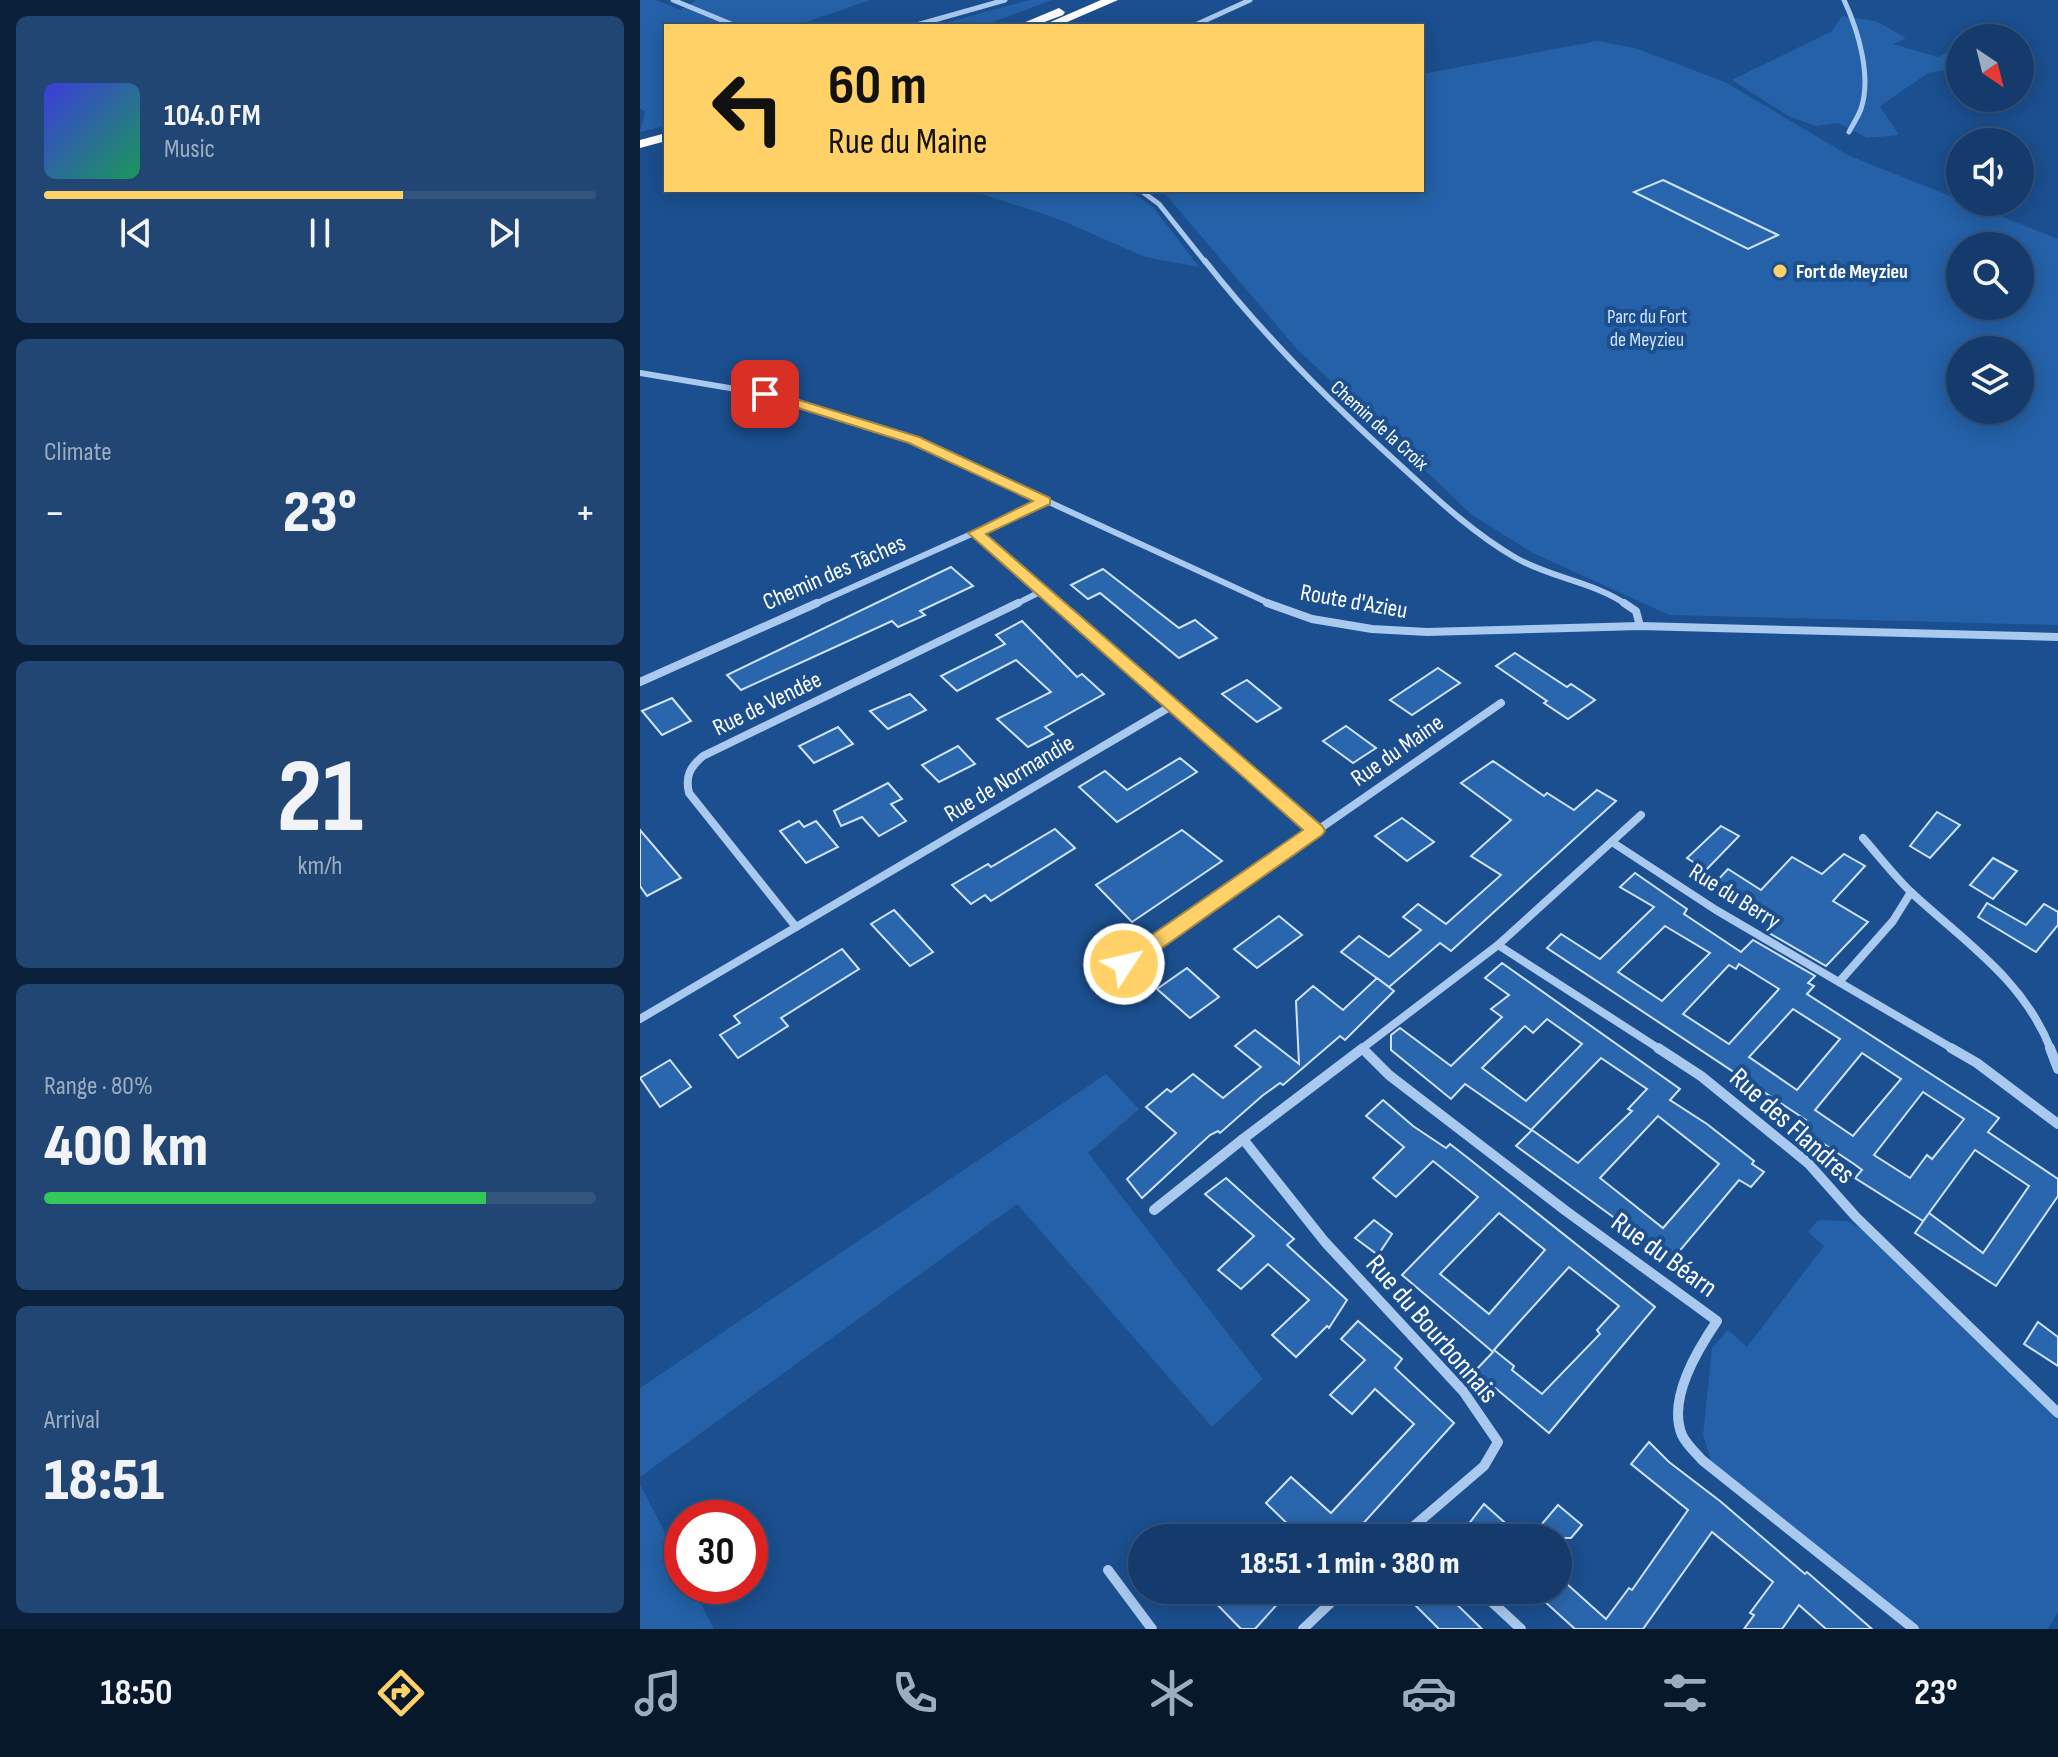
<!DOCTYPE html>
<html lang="en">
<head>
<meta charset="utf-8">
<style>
  body { margin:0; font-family:"Sofia Sans Condensed",sans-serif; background:#214673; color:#f1f3f6; height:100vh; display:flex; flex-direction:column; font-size:30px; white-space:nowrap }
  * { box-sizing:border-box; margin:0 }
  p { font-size:26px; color:#9dadc1 }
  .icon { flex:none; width:44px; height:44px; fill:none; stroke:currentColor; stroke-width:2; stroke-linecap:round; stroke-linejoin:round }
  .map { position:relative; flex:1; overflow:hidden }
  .panel { display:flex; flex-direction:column; gap:16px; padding:16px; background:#0b203b; width:640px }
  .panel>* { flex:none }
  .banner { position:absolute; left:24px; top:24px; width:760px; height:168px; border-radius:0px; box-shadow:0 4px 20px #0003,0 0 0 2px #33557e; background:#ffd166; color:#111; overflow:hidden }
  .needle { width:52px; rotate:145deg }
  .tools { position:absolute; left:1306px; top:24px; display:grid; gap:16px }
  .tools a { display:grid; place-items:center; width:88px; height:88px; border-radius:50%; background:#143b6b; box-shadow:0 4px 20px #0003,0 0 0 2px #33557e; font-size:40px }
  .speed { position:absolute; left:24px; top:1500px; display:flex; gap:16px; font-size:40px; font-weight:700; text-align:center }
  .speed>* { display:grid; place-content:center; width:104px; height:104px; border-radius:50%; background:#143b6b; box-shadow:0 4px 20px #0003,0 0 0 2px #33557e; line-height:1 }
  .speed .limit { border:12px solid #d22; background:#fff; color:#111 }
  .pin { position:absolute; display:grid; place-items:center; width:68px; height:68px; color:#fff; margin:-34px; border-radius:16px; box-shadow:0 4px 12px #0006 }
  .me { position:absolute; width:88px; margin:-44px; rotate:55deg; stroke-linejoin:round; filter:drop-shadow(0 0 6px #0008) }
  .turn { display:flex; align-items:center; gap:28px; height:168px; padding:0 32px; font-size:36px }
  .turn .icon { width:104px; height:104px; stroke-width:2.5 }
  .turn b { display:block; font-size:56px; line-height:68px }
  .big { font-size:60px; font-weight:800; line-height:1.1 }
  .panel .tile { flex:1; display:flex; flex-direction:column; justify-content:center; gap:12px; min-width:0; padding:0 28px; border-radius:12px; background:#214673 }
  .panel .dial { align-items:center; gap:0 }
  .dial b { font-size:104px; line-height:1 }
  .song { display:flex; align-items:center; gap:24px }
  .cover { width:96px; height:96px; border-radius:12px; background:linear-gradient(135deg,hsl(240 70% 55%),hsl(150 70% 35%)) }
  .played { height:8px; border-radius:4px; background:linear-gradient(90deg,#ffd166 65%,#33557e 65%) }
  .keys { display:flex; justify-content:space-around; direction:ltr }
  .heat { display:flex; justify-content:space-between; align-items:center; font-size:44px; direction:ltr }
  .charge { height:12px; border-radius:6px; background:linear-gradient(90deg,#34c759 80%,#33557e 0) }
  .trip { position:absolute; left:488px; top:1524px; width:444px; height:80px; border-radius:40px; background:#143b6b; box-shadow:0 4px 20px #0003,0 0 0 2px #33557e; font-weight:800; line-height:80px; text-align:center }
  .tabs { display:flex; height:128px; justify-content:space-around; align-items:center; background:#08182b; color:#9dadc1 }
  .tabs .icon { width:56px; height:56px }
  .tabs .current { color:#ffd166 }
  .tabs b { font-size:36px; color:#f1f3f6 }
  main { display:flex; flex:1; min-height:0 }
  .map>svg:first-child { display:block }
  .green { fill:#2461a8; fill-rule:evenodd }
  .building { fill:#2a66ad; stroke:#cfe3fa; stroke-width:2; fill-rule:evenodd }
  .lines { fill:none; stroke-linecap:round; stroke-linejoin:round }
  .street-far3 { stroke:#a9c9ee; stroke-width:5 }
  .street-far2 { stroke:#a9c9ee; stroke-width:6 }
  .street-far1 { stroke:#a9c9ee; stroke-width:8 }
  .street { stroke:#a9c9ee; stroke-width:10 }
  .highway { fill:#fff; fill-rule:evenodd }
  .route { fill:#ffd166; stroke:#a68842; stroke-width:2 }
  .poi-dot { fill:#ffd166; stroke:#1b4f8f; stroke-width:3 }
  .labels { text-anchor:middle; stroke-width:8; stroke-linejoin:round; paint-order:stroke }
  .far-poi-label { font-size:20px; font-weight:bold; fill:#fff; stroke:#1b4f8f; text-anchor:start }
  .far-park-label { font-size:20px; fill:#cfe3fa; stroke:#1b4f8f }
  .far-street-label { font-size:20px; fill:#fff; stroke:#1b4f8f }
  .street-label { font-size:24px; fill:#fff; stroke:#1b4f8f }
  .near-street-label { font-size:28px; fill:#fff; stroke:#1b4f8f }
</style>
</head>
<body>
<main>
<section class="panel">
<div class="tile">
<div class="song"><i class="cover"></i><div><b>104.0 FM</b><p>Music</p></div></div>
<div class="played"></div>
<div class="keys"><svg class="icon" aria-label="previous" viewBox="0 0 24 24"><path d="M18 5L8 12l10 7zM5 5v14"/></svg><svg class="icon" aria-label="pause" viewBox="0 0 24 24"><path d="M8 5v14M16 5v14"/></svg><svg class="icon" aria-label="next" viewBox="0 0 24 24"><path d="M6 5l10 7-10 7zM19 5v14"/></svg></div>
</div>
<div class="tile"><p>Climate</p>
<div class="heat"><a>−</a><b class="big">23°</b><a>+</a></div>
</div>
<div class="tile dial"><b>21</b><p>km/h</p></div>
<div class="tile"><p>Range · 80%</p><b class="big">400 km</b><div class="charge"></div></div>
<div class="tile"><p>Arrival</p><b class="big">18:51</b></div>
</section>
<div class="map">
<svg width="1418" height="1629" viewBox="0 0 1418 1629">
  <rect width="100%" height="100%" fill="#1b4f8f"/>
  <g class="green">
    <path d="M0 0H16L41 10 56 0H230L155 26H26V126L0 132 5 112 0 108Z"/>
    <path d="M389 0H412L343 26H294Z"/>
    <path d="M1202 16 1236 21 1266 38 1253 44 1298 57 1320 46V67L1288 73 1240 106 1259 135 1227 138 1198 123 1176 126 1150 117 1092 80 1192 31Z"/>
    <path d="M957 41 995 48 1085 82 1210 156 1418 239V625L1029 615 893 553 832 515 655 347 522 190H782V74ZM1320 246H1380V306H1320ZM1320 350H1380V410H1320Z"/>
    <path d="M330 190H488L513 207 559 267 505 257 416 218Z"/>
    <path d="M466 1074 499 1109 448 1153 623 1379 572 1427 377 1204 0 1477V1388Z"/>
    <path d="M1178 1220 1208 1221 1239 1239 1418 1413V1612L1408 1629H1274L1074 1470 1063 1435 1072 1348 1088 1330 1107 1347 1184 1246 1168 1232Z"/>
    <path d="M0 1484 42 1566V1586H52L74 1629H0Z"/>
  </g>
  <g class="building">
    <path d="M1023 180 1138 235 1108 249 994 192Z"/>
    <path d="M311 567 333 586 280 611 285 615 258 627 252 621 101 690 87 675Z"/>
    <path d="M463 569 539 628 555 620 577 638 539 658 460 593 448 599 431 585Z"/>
    <path d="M382 621 437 677 442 674 464 694 405 727 413 734 388 747 357 719 411 692 376 660 317 691 301 676 365 644 356 635Z"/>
    <path d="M875 653 927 687 931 684 955 700 928 719 904 703 907 701 856 666Z"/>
    <path d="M798 668 820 683 772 715 750 700Z"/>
    <path d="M607 680 641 708 617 722 582 694Z"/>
    <path d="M270 694 286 710 248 729 230 711Z"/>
    <path d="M32 698 51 721 22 735 2 711Z"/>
    <path d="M706 726 736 748 713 763 683 741Z"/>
    <path d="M198 727 213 744 174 763 159 746Z"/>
    <path d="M318 746 335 764 299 782 282 765Z"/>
    <path d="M540 758 557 772 477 822 439 787 465 771 487 790Z"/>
    <path d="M853 761 904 796 907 793 934 810 957 790 976 801 811 951 800 943 749 987 701 952 719 936 749 957 781 930 763 917 778 904 806 924 861 875 831 856 871 820 821 783Z"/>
    <path d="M248 783 262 799 251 804 266 821 239 836 222 817 201 826 194 811Z"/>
    <path d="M1297 812 1320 825 1290 858 1270 846Z"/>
    <path d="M762 818 794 842 767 861 735 836Z"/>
    <path d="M159 821 164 827 176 821 198 847 166 863 140 831Z"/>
    <path d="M1081 826 1099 836 1066 870 1047 858Z"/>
    <path d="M415 829 435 848 351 901 345 895 331 904 312 885 348 864 351 867Z"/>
    <path d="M0 830 41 878 7 896 0 886Z"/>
    <path d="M542 830 582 861 492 922 456 885Z"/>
    <path d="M1204 854 1225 866 1193 901 1228 922 1186 966 1124 930 1133 921 1074 884 1088 869 1121 890 1152 857 1182 874Z"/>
    <path d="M1353 858 1377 871 1353 899 1330 885Z"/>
    <path d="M995 873 1047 909 1044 914 1101 952 1113 940 1175 976 1168 983 1174 986 1167 994 1359 1118 1348 1132 1418 1179V1196L1356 1286 1275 1233 1289 1213 1283 1221 1215 1178 1222 1170 1214 1164 1160 1128 1166 1120 907 948 921 934 960 959 1014 907 980 887ZM1025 926 1070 953 1022 1001 978 972ZM1099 964 1139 989 1089 1044 1043 1014 1089 965 1096 969ZM1153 1009 1200 1039 1157 1090 1109 1057ZM1222 1053 1261 1079 1213 1136 1175 1110ZM1283 1092 1324 1119 1292 1159 1287 1155 1270 1178 1234 1155ZM1335 1150 1389 1186 1343 1253 1289 1213Z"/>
    <path d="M1347 903 1386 925 1404 904 1418 912V925L1396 952 1338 917Z"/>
    <path d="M254 910 293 952 270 966 231 924Z"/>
    <path d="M639 916 662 935 617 968 594 949Z"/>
    <path d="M202 949 219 969 141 1018 148 1026 98 1058 80 1035 100 1023 94 1016Z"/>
    <path d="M862 963 1040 1089 1030 1100 1067 1124 1114 1161 1112 1164 1124 1172 1111 1187 1099 1180 1032 1260 876 1146 892 1130 938 1163 992 1111 988 1109 1007 1089 961 1058 891 1130 825 1084 811 1099 751 1050V1035L760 1028 811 1066 862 1017 851 1009 869 995 845 978ZM907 1019 942 1044 886 1101 842 1068 885 1026 893 1033ZM1018 1116 1079 1164 1023 1228 960 1178Z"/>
    <path d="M547 968 579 997 550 1018 517 989Z"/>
    <path d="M737 978 754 991 705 1040 700 1036 643 1085 640 1083 622 1096 580 1133 578 1131 570 1135 502 1198 487 1179 536 1133 506 1107 527 1089 531 1092 553 1074 583 1098 621 1067 595 1046 615 1030 659 1064 656 1001 673 986 703 1010Z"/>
    <path d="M30 1060 51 1087 20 1107 0 1078Z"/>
    <path d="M743 1100 773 1126 806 1148 810 1144 828 1158 1015 1307 909 1433 835 1371 853 1352 762 1275 838 1197 793 1161 756 1197 733 1178 764 1147 726 1116ZM859 1213 905 1250 849 1314 800 1274ZM929 1267 979 1306 957 1330 960 1334 902 1394 872 1370 874 1366 854 1350Z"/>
    <path d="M586 1178 654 1239 647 1245 707 1300 689 1328 687 1326 656 1357 632 1335 669 1300 628 1264 601 1289 578 1270 614 1236 565 1194Z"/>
    <path d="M734 1220 752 1234 738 1255 715 1238Z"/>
    <path d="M718 1321 762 1359 755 1368 814 1423 710 1538H662L626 1503 651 1477 691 1513 774 1424 735 1389 712 1414 690 1395 725 1360 701 1339Z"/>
    <path d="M1398 1322 1418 1337V1366L1384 1344Z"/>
    <path d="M1009 1442 1029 1462 1080 1501 1165 1574 1167 1572 1232 1629H1186L1159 1605 1142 1629H1104L1114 1615 1110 1613 1133 1582 1072 1532 1003 1629H935L892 1590H918V1576L966 1619 989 1588 992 1590 1048 1510 991 1464Z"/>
    <path d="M844 1504 882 1538H818Z"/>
    <path d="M918 1505 942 1525 931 1538H890Z"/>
    <path d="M563 1590H650L615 1629H601Z"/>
    <path d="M760 1590H802L842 1629H799Z"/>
  </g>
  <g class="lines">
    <g class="street-far3">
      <path d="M33 0 96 26"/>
      <path d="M1204 0C1218 30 1232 76 1221 109 1218 117 1213 124 1209 132"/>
      <path d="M273 26 365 0"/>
      <path d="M553 26 610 0"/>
      <path d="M500 190 519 204 566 263"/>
    </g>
    <g class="street-far2">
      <path d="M565 261C626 338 689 401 762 467 798 500 833 533 876 558 911 578 954 582 987 605"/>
      <path d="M0 373 125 394 274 440 633 605"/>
      <path d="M335 533 418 605"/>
      <path d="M173 605 405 501"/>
      <path d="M374 605 402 591"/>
    </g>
    <g class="street-far1">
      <path d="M627 603 672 619 732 629 787 632 1000 626 1418 637"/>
      <path d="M984 603 996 611 1000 626"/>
      <path d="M0 682 177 603"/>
      <path d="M533 705 676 831"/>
      <path d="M1223 838C1239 856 1255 877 1273 894 1325 942 1384 980 1411 1050"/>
      <path d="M972 842 1076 910 1315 1050"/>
      <path d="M156 927 49 793C45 776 50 767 63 756L378 603"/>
      <path d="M858 945 1021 1050"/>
      <path d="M460 981 861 703"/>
      <path d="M1199 982 1253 921 1271 892"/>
      <path d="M0 1019 533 705 415 603"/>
      <path d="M720 1050 858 945 1001 815"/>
    </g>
    <g class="street">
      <path d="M723 1048 603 1139 685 1242 823 1391 858 1442 844 1466 760 1538"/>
      <path d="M1018 1048 1061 1076 1168 1163 1216 1217 1418 1413"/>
      <path d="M1311 1048 1337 1063 1418 1124"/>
      <path d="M1410 1048 1418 1069"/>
      <path d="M724 1050 749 1075 926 1211 1077 1321C1058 1349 1027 1399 1042 1435 1046 1444 1055 1452 1062 1460L1274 1629"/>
      <path d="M514 1210 603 1139"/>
      <path d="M773 1527 784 1538"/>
      <path d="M468 1570 512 1629"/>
      <path d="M839 1590 881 1629"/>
      <path d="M663 1629 704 1590"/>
    </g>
    <g class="highway">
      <path d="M461 0H478L418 26H401Z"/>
      <path d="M419 8 425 12 423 15 394 26H376Z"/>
      <path d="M26 133V141L0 148V140Z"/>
    </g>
  </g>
  <path class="route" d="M120 391H130L279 437 410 498V504L346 534 682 826 685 831 682 835 491 970H477L474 964 477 959 663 830 328 533 393 501 269 443 120 396Z"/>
  <circle class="poi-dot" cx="1140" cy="271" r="8"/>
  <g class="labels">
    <g class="far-poi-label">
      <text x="1156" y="278">Fort de Meyzieu</text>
    </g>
    <g class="far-park-label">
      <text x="1007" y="323">Parc du Fort<tspan x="1007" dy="23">de Meyzieu</tspan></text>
    </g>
    <g class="far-street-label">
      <text transform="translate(740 425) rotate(42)" y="7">Chemin de la Croix</text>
    </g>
    <g class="street-label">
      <text transform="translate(194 572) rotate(-24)" y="8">Chemin des Tâches</text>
      <text transform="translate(714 601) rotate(10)" y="8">Route d'Azieu</text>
      <text transform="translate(127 703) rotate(-26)" y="8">Rue de Vendée</text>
      <text transform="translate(757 750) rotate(-35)" y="8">Rue du Maine</text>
      <text transform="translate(369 778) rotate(-31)" y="8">Rue de Normandie</text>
      <text transform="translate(1095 896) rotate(32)" y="8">Rue du Berry</text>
    </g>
    <g class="near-street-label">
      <text transform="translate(1153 1125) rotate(42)" y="10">Rue des Flandres</text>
      <text transform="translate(1025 1254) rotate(36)" y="10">Rue du Béarn</text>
      <text transform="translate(793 1328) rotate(49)" y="10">Rue du Bourbonnais</text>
    </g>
  </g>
</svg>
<div class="tools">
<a><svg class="needle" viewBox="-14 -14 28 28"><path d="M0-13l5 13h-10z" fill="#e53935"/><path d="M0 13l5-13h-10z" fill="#9dadc1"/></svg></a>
<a><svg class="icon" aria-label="sound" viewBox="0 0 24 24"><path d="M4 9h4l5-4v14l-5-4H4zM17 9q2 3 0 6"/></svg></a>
<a><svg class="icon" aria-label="search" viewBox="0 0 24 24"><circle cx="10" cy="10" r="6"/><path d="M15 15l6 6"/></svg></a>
<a><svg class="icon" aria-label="layers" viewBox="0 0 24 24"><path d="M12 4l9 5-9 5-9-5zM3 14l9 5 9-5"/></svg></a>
</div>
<div class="speed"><div class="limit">30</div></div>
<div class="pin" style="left:125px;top:394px;background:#d93025"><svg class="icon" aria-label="arrive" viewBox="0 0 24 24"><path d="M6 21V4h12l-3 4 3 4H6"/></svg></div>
<svg class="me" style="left:484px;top:964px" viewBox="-20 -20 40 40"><circle r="17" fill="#ffd166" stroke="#fff" stroke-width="3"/><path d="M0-11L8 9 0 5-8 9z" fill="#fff"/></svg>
<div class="trip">18:51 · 1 min · 380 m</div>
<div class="banner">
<div class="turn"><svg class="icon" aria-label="left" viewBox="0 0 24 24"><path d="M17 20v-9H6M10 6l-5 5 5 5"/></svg><div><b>60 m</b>Rue du Maine</div></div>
</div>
</div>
</main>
<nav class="tabs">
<b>18:50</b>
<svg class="icon current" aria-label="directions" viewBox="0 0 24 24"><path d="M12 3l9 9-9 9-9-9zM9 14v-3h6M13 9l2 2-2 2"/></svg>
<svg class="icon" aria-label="music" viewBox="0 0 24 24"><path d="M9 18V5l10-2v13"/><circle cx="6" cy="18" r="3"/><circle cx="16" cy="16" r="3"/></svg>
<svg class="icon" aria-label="phone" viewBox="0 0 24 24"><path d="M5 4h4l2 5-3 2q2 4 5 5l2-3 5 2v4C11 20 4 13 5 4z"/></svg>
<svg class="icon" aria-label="climate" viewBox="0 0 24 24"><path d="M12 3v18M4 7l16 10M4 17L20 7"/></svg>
<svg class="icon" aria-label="car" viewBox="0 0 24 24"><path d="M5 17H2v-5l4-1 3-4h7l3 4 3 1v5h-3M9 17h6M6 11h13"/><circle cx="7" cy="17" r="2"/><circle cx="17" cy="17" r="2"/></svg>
<svg class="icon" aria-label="filters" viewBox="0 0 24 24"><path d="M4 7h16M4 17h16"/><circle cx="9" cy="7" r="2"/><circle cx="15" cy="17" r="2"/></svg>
<b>23°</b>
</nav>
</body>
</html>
